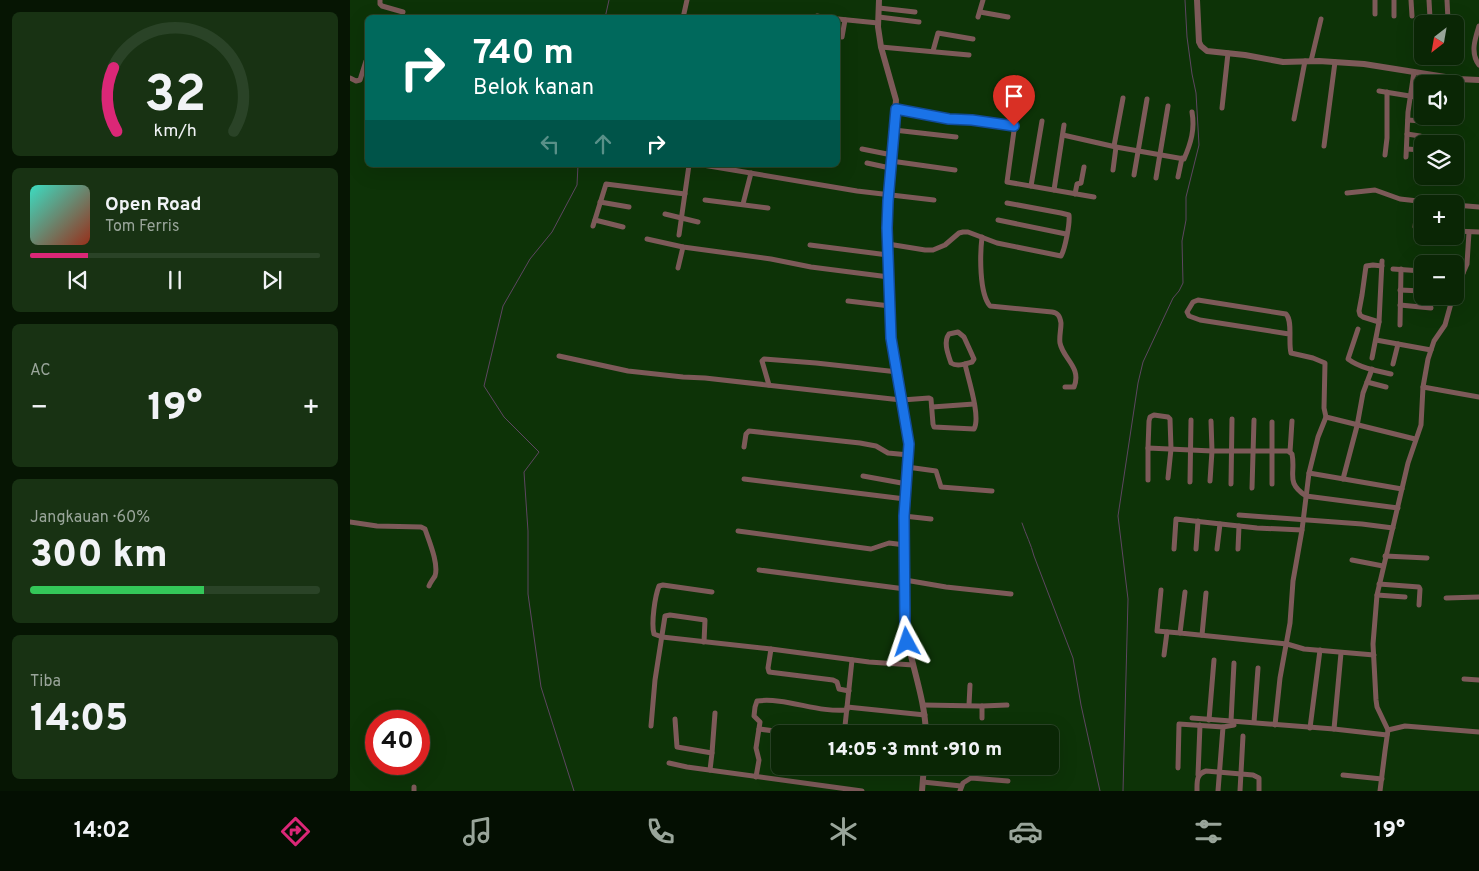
<!DOCTYPE html>
<html lang="id">
<head>
<meta charset="utf-8">
<style>
  body { margin:0; font-family:Overpass,sans-serif; background:#183213; color:#f1f3f6; height:100vh; display:flex; flex-direction:column; font-size:19px; white-space:nowrap }
  * { box-sizing:border-box; margin:0 }
  p { font-size:16px; color:#99a59a }
  .icon { flex:none; width:28px; height:28px; fill:none; stroke:currentColor; stroke-width:2; stroke-linecap:round; stroke-linejoin:round }
  .map { position:relative; flex:1; overflow:hidden }
  .drawer { display:flex; flex-direction:column; gap:12px; padding:12px; background:#061503; width:350px }
  .drawer>* { flex:none }
  .top-card { position:absolute; left:15px; top:15px; width:475px; height:152px; border-radius:8px; box-shadow:0 5px 20px #0002,0 0 0 1px #2a4327; background:#00695c; color:#fff; overflow:hidden }
  .needle { width:32px; rotate:211deg }
  .buttons { position:absolute; left:1064px; top:15px; display:grid; gap:10px }
  .buttons a { display:grid; place-items:center; width:50px; height:50px; border-radius:8px; background:#0a2605; box-shadow:0 5px 20px #0002,0 0 0 1px #2a4327; font-size:25px }
  .speed { position:absolute; left:15px; top:710px; display:flex; gap:10px; font-size:25px; font-weight:700; text-align:center }
  .speed>* { display:grid; place-content:center; width:65px; height:65px; border-radius:50%; background:#0a2605; box-shadow:0 5px 20px #0002,0 0 0 1px #2a4327; line-height:1 }
  .speed .limit { border:8px solid #d22; background:#fff; color:#111 }
  .pin { position:absolute; display:grid; place-items:center; width:42px; height:42px; color:#fff; margin:-51px -21px; border-radius:50% 50% 50% 0; rotate:-45deg; box-shadow:0 0 5px #0007 }
  .pin .icon { rotate:45deg }
  .me { position:absolute; width:55px; margin:-28px; rotate:355deg; stroke-linejoin:round; filter:drop-shadow(0 0 4px #0008) }
  .turn { display:flex; align-items:center; gap:18px; height:105px; padding:0 25px; font-size:22px }
  .turn .icon { width:65px; height:65px; stroke-width:2.5 }
  .turn b { display:block; font-size:35px; line-height:42px }
  .lanes { display:flex; align-items:center; height:48px; padding:0 25px; background:#0003; justify-content:center; gap:25px; direction:ltr }
  .lanes .off { opacity:.35 }
  .big { font-size:38px; font-weight:800; line-height:1.1 }
  .drawer .card { flex:1; display:flex; flex-direction:column; justify-content:center; gap:8px; min-width:0; padding:0 18px; border-radius:8px; background:#183213 }
  .drawer .dial { align-items:center; gap:0 }
  .dial svg { height:130px; overflow:visible; fill:none; stroke:#2a4327; stroke-width:7; stroke-linecap:round; text-anchor:middle }
  .dial text { fill:#f1f3f6; stroke:none }
  .song { display:flex; align-items:center; gap:15px }
  .cover { width:60px; height:60px; border-radius:8px; background:linear-gradient(135deg,hsl(170 70% 55%),hsl(10 70% 35%)) }
  .played { height:5px; border-radius:2px; background:linear-gradient(90deg,#db2777 20%,#2a4327 20%) }
  .keys { display:flex; justify-content:space-around; direction:ltr }
  .heat { display:flex; justify-content:space-between; align-items:center; font-size:28px; direction:ltr }
  .charge { height:8px; border-radius:4px; background:linear-gradient(90deg,#34c759 60%,#2a4327 0) }
  .trip { position:absolute; left:421px; top:725px; width:288px; height:50px; border-radius:8px; background:#0a2605; box-shadow:0 5px 20px #0002,0 0 0 1px #2a4327; font-weight:800; line-height:50px; text-align:center }
  .menu { display:flex; height:80px; justify-content:space-around; align-items:center; background:#040f02; color:#99a59a }
  .menu .icon { width:35px; height:35px }
  .menu .selected { color:#db2777 }
  .menu b { font-size:22px; color:#f1f3f6 }
  main { display:flex; flex:1; min-height:0 }
  .map>svg:first-child { display:block }
  .lines { fill:none; stroke-linecap:round; stroke-linejoin:round }
  .stream { stroke:#5d4661; stroke-width:1 }
  .minor { stroke:#7d5a59; stroke-width:5 }
  .tertiary { stroke:#7d5a59; stroke-width:6 }
  .route-casing { stroke:#114b97; stroke-width:12 }
  .route { stroke:#1a73e8; stroke-width:9 }
</style>
</head>
<body>
<main>
<section class="drawer">
<div class="card dial"><svg viewBox="0 0 100 80">
<path d="M14 69A42 42 0 1 1 86 69"/>
<path d="M14 69A42 42 0 0 1 12 30" stroke="#db2777"/>
<text x="50" y="56" font-size="32" font-weight="700">32</text>
<text x="50" y="72" font-size="11">km/h</text>
</svg></div>
<div class="card">
<div class="song"><i class="cover"></i><div><b>Open Road</b><p>Tom Ferris</p></div></div>
<div class="played"></div>
<div class="keys"><svg class="icon" aria-label="previous" viewBox="0 0 24 24"><path d="M18 5L8 12l10 7zM5 5v14"/></svg><svg class="icon" aria-label="pause" viewBox="0 0 24 24"><path d="M8 5v14M16 5v14"/></svg><svg class="icon" aria-label="next" viewBox="0 0 24 24"><path d="M6 5l10 7-10 7zM19 5v14"/></svg></div>
</div>
<div class="card"><p>AC</p>
<div class="heat"><a>−</a><b class="big">19°</b><a>+</a></div>
</div>
<div class="card"><p>Jangkauan · 60%</p><b class="big">300 km</b><div class="charge"></div></div>
<div class="card"><p>Tiba</p><b class="big">14:05</b></div>
</section>
<div class="map">
<svg width="1129" height="791" viewBox="0 0 1129 791">
  <rect width="100%" height="100%" fill="#0d3307"/>
  <g class="lines">
    <g class="stream">
      <path d="M255 18 259 0"/>
      <path d="M672 523C676 535 681 544 684 556L723 658 731 705 750 791"/>
      <path d="M224 791 191 687 178 594V531L174 472 189 452 154 417 134 386 153 306 180 259 202 232 227 185 228 165"/>
      <path d="M773 791 778 599 768 516 788 383 793 362 823 298 829 291 833 283 832 241 836 220V197L849 145 846 93 842 74 837 37 835 0"/>
    </g>
    <g class="minor">
      <path d="M30 0V4L32 6 53 12"/>
      <path d="M1025 0V14"/>
      <path d="M1044 0V16"/>
      <path d="M1061 0 1062 16"/>
      <path d="M1079 0 1080 18"/>
      <path d="M1097 0 1098 20"/>
      <path d="M529 8 565 12"/>
      <path d="M630 12 658 17"/>
      <path d="M467 16 476 18"/>
      <path d="M529 17 569 22"/>
      <path d="M628 17 633 0"/>
      <path d="M333 18 337 0"/>
      <path d="M488 19 528 23"/>
      <path d="M1129 26C1125 39 1120 53 1129 65"/>
      <path d="M492 37 495 20"/>
      <path d="M531 47 619 55"/>
      <path d="M583 51 588 33 623 39"/>
      <path d="M961 61 971 19"/>
      <path d="M0 78 6 81 10 80 16 61"/>
      <path d="M1029 91 1072 98"/>
      <path d="M872 108 878 53"/>
      <path d="M546 109 599 119 622 120 664 126"/>
      <path d="M666 116 657 182 744 197"/>
      <path d="M944 119 955 61"/>
      <path d="M1058 120 1083 122"/>
      <path d="M544 130 606 137"/>
      <path d="M1057 134 1070 136"/>
      <path d="M713 135 766 147 834 159C841 143 845 129 842 112"/>
      <path d="M764 146 773 98"/>
      <path d="M974 146 985 62"/>
      <path d="M512 149 542 155"/>
      <path d="M1057 149 1071 150"/>
      <path d="M1035 155 1037 138V92"/>
      <path d="M1056 157 1058 112 1064 72"/>
      <path d="M541 161 605 170"/>
      <path d="M517 163 540 168"/>
      <path d="M353 165 507 191 584 200"/>
      <path d="M763 170 766 147"/>
      <path d="M784 175 797 99"/>
      <path d="M828 177 832 158"/>
      <path d="M806 178 818 106"/>
      <path d="M681 186 692 121"/>
      <path d="M704 190 714 125"/>
      <path d="M997 193 1025 190 1050 199 1095 204"/>
      <path d="M725 194 727 184 731 183 734 167"/>
      <path d="M355 200 418 208"/>
      <path d="M1068 201 1065 227 1068 230H1072"/>
      <path d="M250 202 279 207"/>
      <path d="M393 204 401 173"/>
      <path d="M1105 205 1129 207"/>
      <path d="M315 214 348 222"/>
      <path d="M245 220 273 227"/>
      <path d="M648 220 716 234"/>
      <path d="M243 226 256 184 335 194"/>
      <path d="M1105 231 1129 232"/>
      <path d="M329 235 339 165"/>
      <path d="M632 237C630 254 629 293 640 306L702 312C708 313 710 316 711 323 711 330 709 337 710 343 713 359 732 367 724 387H715"/>
      <path d="M297 239 333 247 421 259 461 267 539 277"/>
      <path d="M538 244 575 250H583L595 245 609 233 613 232H618L647 243 711 256C715 249 720 224 719 215L711 213 657 203"/>
      <path d="M460 245 538 255"/>
      <path d="M328 268 333 247"/>
      <path d="M1043 269 1072 271"/>
      <path d="M1105 273H1113"/>
      <path d="M1050 290 1072 291"/>
      <path d="M1105 291 1117 264 1119 232"/>
      <path d="M498 301 540 306"/>
      <path d="M1050 305 1081 308"/>
      <path d="M1029 322 1013 317 1010 315 1009 311 1012 295 1016 266 1023 265 1032 266"/>
      <path d="M1050 325 1051 269"/>
      <path d="M1008 329 998 359C1010 368 1027 371 1041 374"/>
      <path d="M608 332 614 337 624 359 622 362C615 364 607 367 601 363 598 354 593 342 599 334Z"/>
      <path d="M939 334 850 320 839 316 837 312 843 302 848 300 936 314C943 321 938 342 941 353L963 358 975 363 974 408 976 417 1065 439"/>
      <path d="M1026 340 1081 350"/>
      <path d="M209 356 278 371 333 377 355 378 542 399 552 400 579 398 581 399 583 424 584 427 624 429C631 417 618 378 615 364"/>
      <path d="M1022 358 1029 322 1032 261"/>
      <path d="M1043 364 1048 344"/>
      <path d="M1017 382 1036 387"/>
      <path d="M419 385 412 361 414 359 466 363 548 372"/>
      <path d="M1073 387 1129 397"/>
      <path d="M582 407 624 404"/>
      <path d="M394 447 396 434 399 431 510 443 526 446 538 453 559 455"/>
      <path d="M798 448 799 421 800 417 804 415 818 417 820 419 821 449 818 478"/>
      <path d="M940 452 942 421"/>
      <path d="M557 467 586 471 591 487 642 491"/>
      <path d="M959 473 1052 489"/>
      <path d="M513 476 557 484"/>
      <path d="M394 479 555 499"/>
      <path d="M993 479 1007 426 1013 393 1022 369"/>
      <path d="M798 480V448L862 451H938L942 454C946 474 935 482 956 496L1048 508"/>
      <path d="M860 481 862 451 861 421"/>
      <path d="M840 482 841 420"/>
      <path d="M881 484 882 419"/>
      <path d="M922 484V422"/>
      <path d="M902 488 904 420"/>
      <path d="M889 515 1012 524 1043 528"/>
      <path d="M554 516 581 519"/>
      <path d="M0 522 27 526 71 527 75 529C79 541 89 564 85 576 83 579 80 583 79 586"/>
      <path d="M388 531 521 549 539 543 555 545"/>
      <path d="M824 549 826 519 907 528 952 530"/>
      <path d="M846 549 848 521"/>
      <path d="M867 549 870 524"/>
      <path d="M888 549 889 526"/>
      <path d="M1035 556 1077 558"/>
      <path d="M1002 560 1033 566"/>
      <path d="M409 570 555 589"/>
      <path d="M555 580 596 587 661 594"/>
      <path d="M1029 584 1069 587 1070 589 1069 605"/>
      <path d="M811 590 807 631 830 633"/>
      <path d="M362 592 313 585 309 586C305 596 301 623 304 634L312 637 421 649"/>
      <path d="M835 592 830 633 937 644 954 649 1024 655"/>
      <path d="M1027 595 1055 597"/>
      <path d="M1096 598 1129 597"/>
      <path d="M852 635 856 593"/>
      <path d="M814 655 817 632"/>
      <path d="M502 660 495 726 496 730 503 732"/>
      <path d="M884 663 881 721 984 729 1037 735"/>
      <path d="M1114 679 1129 680"/>
      <path d="M499 691 489 689 487 682 483 680 419 672 418 668 421 649 519 662 563 665"/>
      <path d="M573 705 630 706H632V718"/>
      <path d="M619 705 620 685"/>
      <path d="M632 706 657 705"/>
      <path d="M497 707 575 715"/>
      <path d="M842 718 881 721"/>
      <path d="M325 719 327 747 362 753 360 770"/>
      <path d="M859 720 864 660"/>
      <path d="M904 722 908 668"/>
      <path d="M925 725 930 678 940 623 943 581 952 530 959 473 968 437 976 417"/>
      <path d="M301 726 305 680 315 616 320 615 355 620 354 642"/>
      <path d="M873 727 884 725"/>
      <path d="M960 728 970 650"/>
      <path d="M409 729 440 733"/>
      <path d="M984 729 991 653"/>
      <path d="M1038 730 1055 726 1129 732"/>
      <path d="M502 733 508 732 531 734"/>
      <path d="M362 753 365 713"/>
      <path d="M319 763 337 767 512 791"/>
      <path d="M828 768 829 724 873 727 868 791"/>
      <path d="M848 775 850 725"/>
      <path d="M993 775 1032 779"/>
      <path d="M406 777 409 760 406 748 410 722 404 716 405 707 407 701C435 697 468 713 497 710"/>
      <path d="M573 782 611 786"/>
      <path d="M64 791V787"/>
      <path d="M610 791 613 783 621 778 658 781"/>
      <path d="M847 791C847 782 846 774 856 771L903 775 909 778V791"/>
      <path d="M890 791 893 736"/>
      <path d="M1030 791 1035 751 1038 730 1027 707 1026 700 1023 644 1027 595 1058 463 1071 425 1073 387 1078 359 1084 341 1095 325 1103 296"/>
    </g>
    <g class="tertiary">
      <path d="M529 0 528 27 531 47 546 100 538 201 537 228 541 338 559 444 554 516 555 626C560 662 575 697 576 734"/>
      <path d="M847 0 849 42 851 46 857 51 895 55 933 62 969 61 1014 64 1108 79 1129 80"/>
      <path d="M572 791 574 766"/>
    </g>
  </g>
  <g class="lines">
    <g class="route-casing">
      <path id="route" d="M557 642 555 626 554 516 559 444 541 338 537 228 538 201 546 109 599 119 622 120 664 126"/>
    </g>
    <use href="#route" class="route"/>
  </g>
</svg>
<div class="buttons">
<a><svg class="needle" viewBox="-14 -14 28 28"><path d="M0-13l5 13h-10z" fill="#e53935"/><path d="M0 13l5-13h-10z" fill="#99a59a"/></svg></a>
<a><svg class="icon" aria-label="sound" viewBox="0 0 24 24"><path d="M4 9h4l5-4v14l-5-4H4zM17 9q2 3 0 6"/></svg></a>
<a><svg class="icon" aria-label="layers" viewBox="0 0 24 24"><path d="M12 4l9 5-9 5-9-5zM3 14l9 5 9-5"/></svg></a>
<a>+</a>
<a>−</a>
</div>
<div class="speed"><div class="limit">40</div></div>
<div class="pin" style="left:664px;top:126px;background:#d93025"><svg class="icon" aria-label="arrive" viewBox="0 0 24 24"><path d="M6 21V4h12l-3 4 3 4H6"/></svg></div>
<svg class="me" style="left:557px;top:642px" viewBox="-20 -20 40 40"><path d="M0-17L14 15 0 8-14 15z" fill="#1a73e8" stroke="#fff" stroke-width="4"/></svg>
<div class="trip">14:05 · 3 mnt · 910 m</div>
<div class="top-card">
<div class="turn"><svg class="icon" aria-label="right" viewBox="0 0 24 24"><path d="M7 20v-9h11M14 6l5 5-5 5"/></svg><div><b>740 m</b>Belok kanan</div></div>
<div class="lanes"><svg class="icon off" aria-label="left" viewBox="0 0 24 24"><path d="M17 20v-9H6M10 6l-5 5 5 5"/></svg><svg class="icon off" aria-label="ahead" viewBox="0 0 24 24"><path d="M12 20V5M6 11l6-6 6 6"/></svg><svg class="icon" aria-label="right" viewBox="0 0 24 24"><path d="M7 20v-9h11M14 6l5 5-5 5"/></svg></div>
</div>
</div>
</main>
<nav class="menu">
<b>14:02</b>
<svg class="icon selected" aria-label="directions" viewBox="0 0 24 24"><path d="M12 3l9 9-9 9-9-9zM9 14v-3h6M13 9l2 2-2 2"/></svg>
<svg class="icon" aria-label="music" viewBox="0 0 24 24"><path d="M9 18V5l10-2v13"/><circle cx="6" cy="18" r="3"/><circle cx="16" cy="16" r="3"/></svg>
<svg class="icon" aria-label="phone" viewBox="0 0 24 24"><path d="M5 4h4l2 5-3 2q2 4 5 5l2-3 5 2v4C11 20 4 13 5 4z"/></svg>
<svg class="icon" aria-label="climate" viewBox="0 0 24 24"><path d="M12 3v18M4 7l16 10M4 17L20 7"/></svg>
<svg class="icon" aria-label="car" viewBox="0 0 24 24"><path d="M5 17H2v-5l4-1 3-4h7l3 4 3 1v5h-3M9 17h6M6 11h13"/><circle cx="7" cy="17" r="2"/><circle cx="17" cy="17" r="2"/></svg>
<svg class="icon" aria-label="filters" viewBox="0 0 24 24"><path d="M4 7h16M4 17h16"/><circle cx="9" cy="7" r="2"/><circle cx="15" cy="17" r="2"/></svg>
<b>19°</b>
</nav>
</body>
</html>
